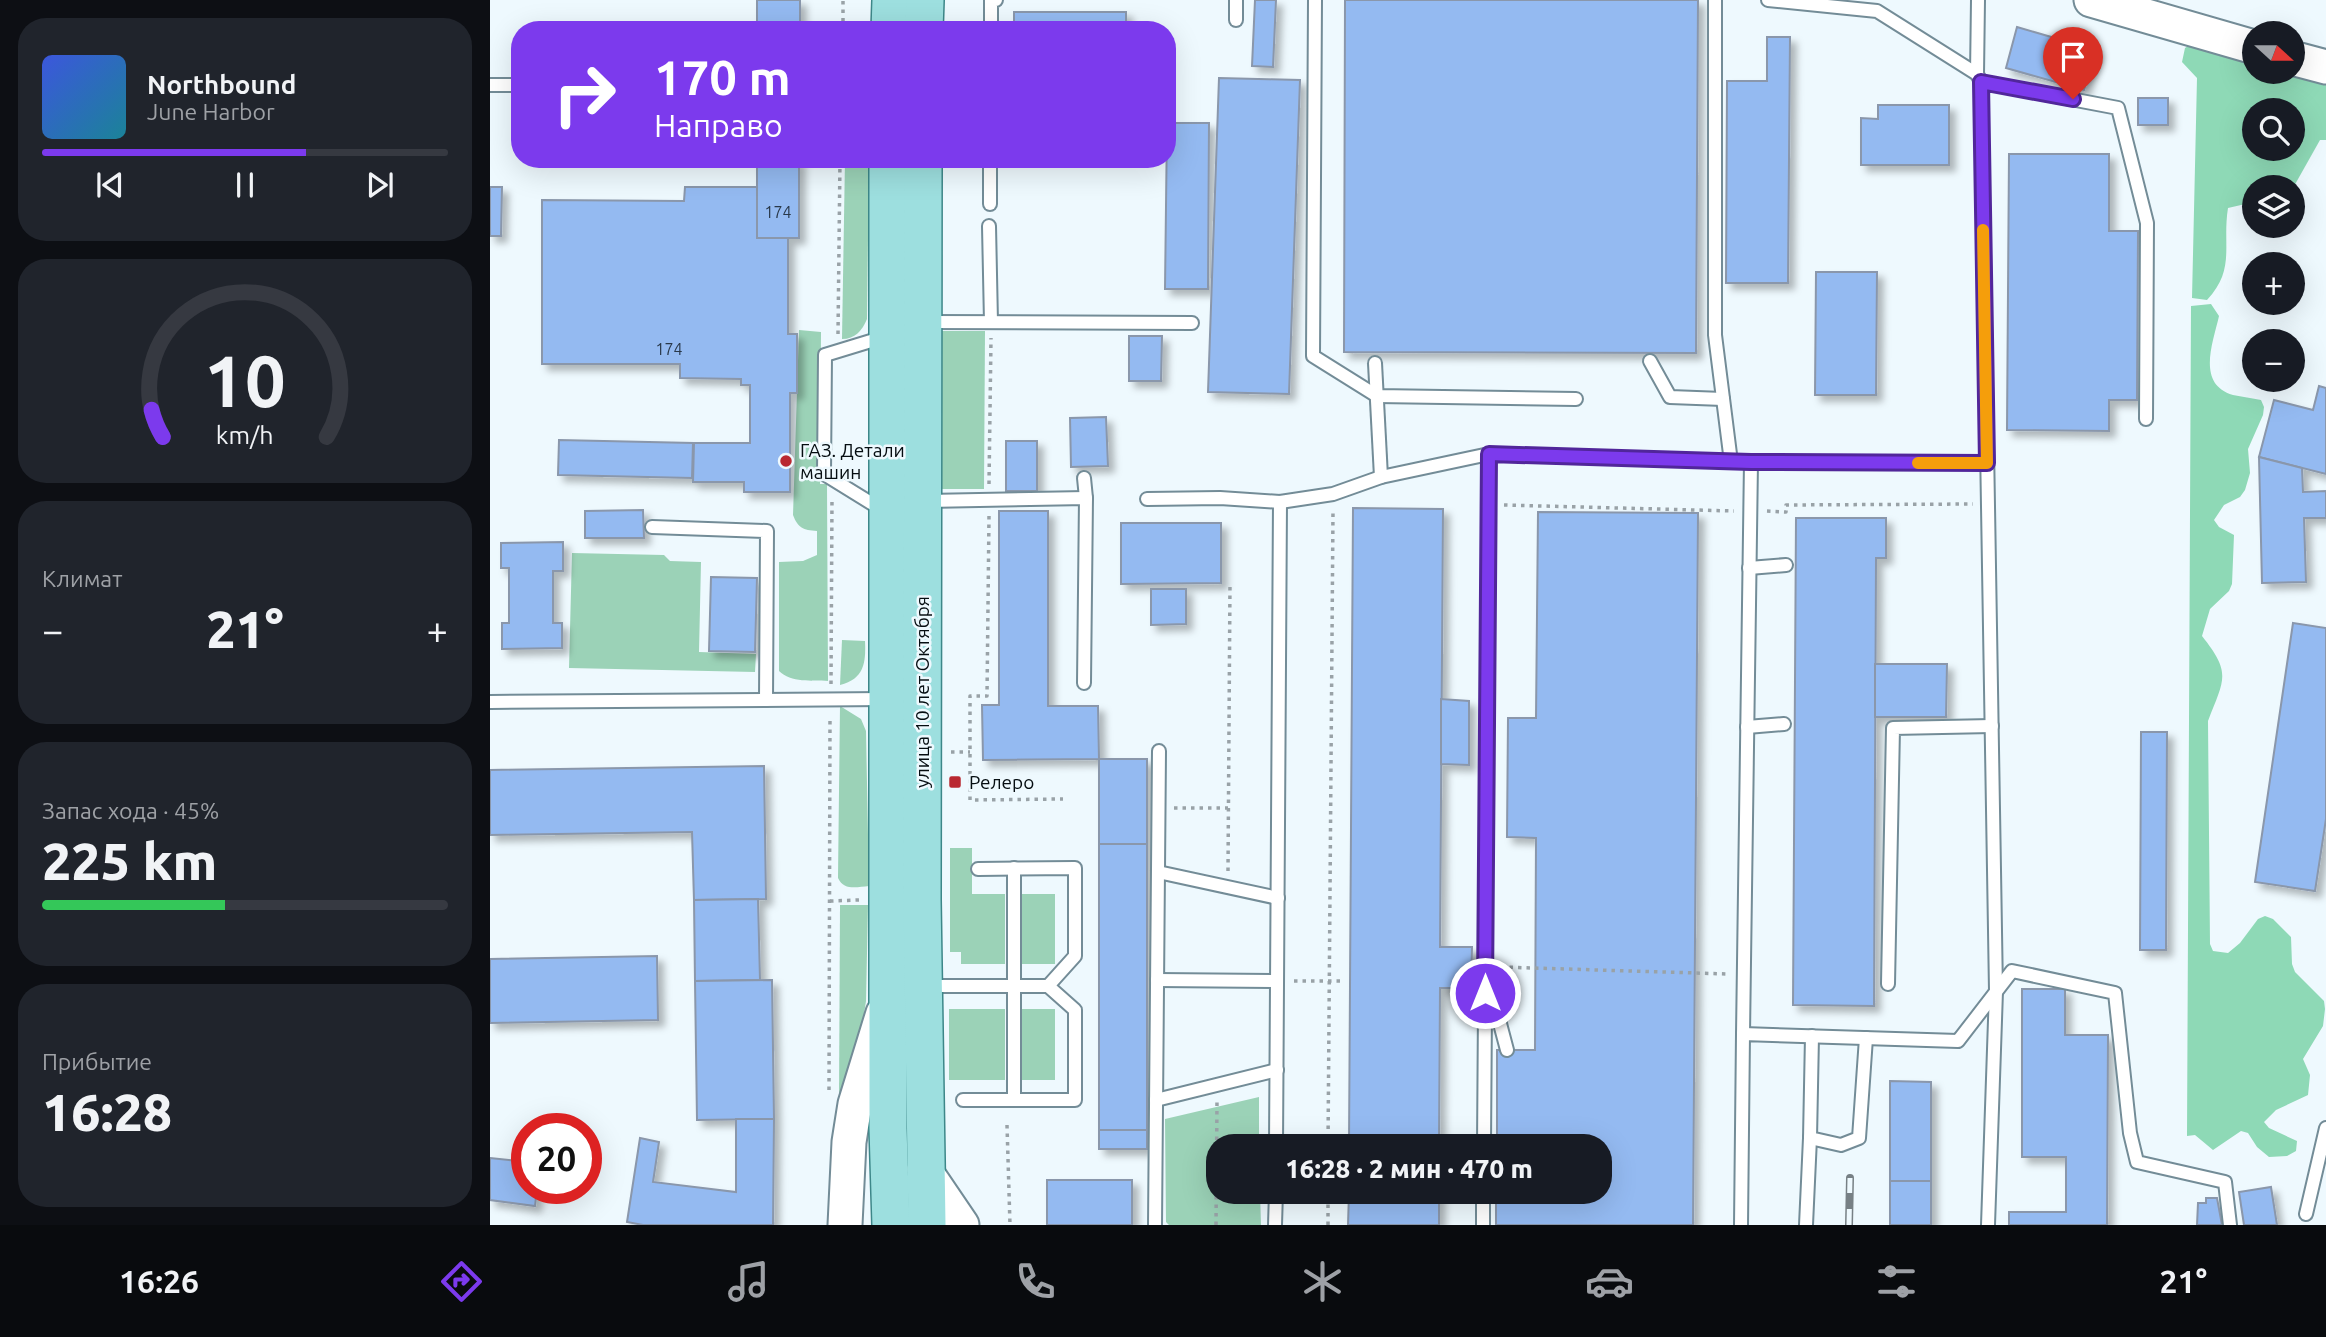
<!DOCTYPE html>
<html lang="ru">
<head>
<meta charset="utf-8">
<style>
  body { margin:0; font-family:Ubuntu,sans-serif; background:#20242c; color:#f1f3f6; height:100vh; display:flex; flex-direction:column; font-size:26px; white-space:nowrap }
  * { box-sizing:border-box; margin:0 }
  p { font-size:23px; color:#9ea1a6 }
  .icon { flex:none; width:38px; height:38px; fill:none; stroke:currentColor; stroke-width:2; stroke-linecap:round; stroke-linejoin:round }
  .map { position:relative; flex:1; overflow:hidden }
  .panel { display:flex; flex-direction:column; gap:18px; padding:18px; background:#0d0f14; width:490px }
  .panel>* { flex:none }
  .hud { position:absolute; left:21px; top:21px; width:665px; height:147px; border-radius:28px; box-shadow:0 7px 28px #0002; background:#7c3aed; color:#fff; overflow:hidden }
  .needle { width:46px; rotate:111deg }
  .tools { position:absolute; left:1752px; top:21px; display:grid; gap:14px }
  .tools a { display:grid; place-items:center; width:63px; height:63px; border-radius:50%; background:#171b24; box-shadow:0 7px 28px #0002; font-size:35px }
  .speed { position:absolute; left:21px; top:1113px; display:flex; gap:14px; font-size:35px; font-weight:700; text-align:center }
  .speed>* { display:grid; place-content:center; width:91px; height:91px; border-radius:50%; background:#171b24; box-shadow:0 7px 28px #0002; line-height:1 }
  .speed .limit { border:10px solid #d22; background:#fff; color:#111 }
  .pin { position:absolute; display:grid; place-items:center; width:60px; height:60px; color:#fff; margin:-72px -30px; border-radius:50% 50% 50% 0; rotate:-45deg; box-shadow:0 0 7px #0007 }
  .pin .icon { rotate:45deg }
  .me { position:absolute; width:77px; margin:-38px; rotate:0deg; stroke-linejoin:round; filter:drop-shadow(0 0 5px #0008) }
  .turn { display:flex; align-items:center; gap:24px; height:147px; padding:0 28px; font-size:32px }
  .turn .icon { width:91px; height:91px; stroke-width:2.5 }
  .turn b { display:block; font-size:49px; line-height:60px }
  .big { font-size:52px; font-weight:800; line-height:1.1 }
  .panel .tile { flex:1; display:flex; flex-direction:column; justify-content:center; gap:10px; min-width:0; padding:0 24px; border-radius:28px; background:#20242c }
  .panel .dial { align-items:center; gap:0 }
  .dial svg { height:182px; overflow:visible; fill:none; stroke:#363941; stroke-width:7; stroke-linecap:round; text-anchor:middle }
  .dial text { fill:#f1f3f6; stroke:none }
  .song { display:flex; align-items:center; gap:21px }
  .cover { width:84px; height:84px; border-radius:10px; background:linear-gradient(135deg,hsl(230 70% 55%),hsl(190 70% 35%)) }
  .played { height:7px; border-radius:4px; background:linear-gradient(90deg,#7c3aed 65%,#363941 65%) }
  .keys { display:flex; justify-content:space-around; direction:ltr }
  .heat { display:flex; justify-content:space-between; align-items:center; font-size:38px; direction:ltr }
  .charge { height:10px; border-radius:5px; background:linear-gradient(90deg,#34c759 45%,#363941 0) }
  .trip { position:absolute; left:716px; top:1134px; width:406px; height:70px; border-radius:28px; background:#171b24; box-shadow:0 7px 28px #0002; font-weight:800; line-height:70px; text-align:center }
  .dock { display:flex; height:112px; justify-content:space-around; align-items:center; background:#090b0e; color:#9ea1a6 }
  .dock .icon { width:49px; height:49px }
  .dock .active { color:#7c3aed }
  .dock b { font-size:32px; color:#f1f3f6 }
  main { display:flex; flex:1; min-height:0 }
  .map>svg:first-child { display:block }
  .green { fill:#9bd2b7 }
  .forest { fill:#8ed9b6; fill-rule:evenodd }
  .building { fill:#94baf1; stroke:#8a97ab; stroke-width:2; filter:url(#shadow) }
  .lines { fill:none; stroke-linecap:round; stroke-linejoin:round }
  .service-casing { stroke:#738c97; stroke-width:16 }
  .secondary-casing { stroke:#738c97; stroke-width:37 }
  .primary-casing { stroke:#3d8789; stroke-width:40 }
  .path { stroke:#99a2a7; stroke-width:3.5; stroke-dasharray:3.5 5; stroke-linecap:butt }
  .service { stroke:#fff; stroke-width:12 }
  .secondary { stroke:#fff; stroke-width:33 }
  .primary { stroke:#9ddfdf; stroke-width:37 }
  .rail-casing { stroke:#778085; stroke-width:8 }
  .rail { stroke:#eef9fe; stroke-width:5; stroke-dasharray:16; stroke-linecap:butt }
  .route-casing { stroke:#51269a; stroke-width:18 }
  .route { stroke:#7c3aed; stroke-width:12 }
  .slow { stroke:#f59e0b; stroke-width:12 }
  .poi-dot { fill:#b92831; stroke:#eef9fe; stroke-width:2.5 }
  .labels { text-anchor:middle; stroke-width:5; stroke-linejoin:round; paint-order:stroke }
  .number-label { font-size:16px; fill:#293849 }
  .poi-label { font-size:19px; fill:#050d11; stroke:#eef9fe; text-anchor:start }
  .street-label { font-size:19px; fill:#050d11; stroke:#eef9fe }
</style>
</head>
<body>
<main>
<section class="panel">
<div class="tile">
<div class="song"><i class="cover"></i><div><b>Northbound</b><p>June Harbor</p></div></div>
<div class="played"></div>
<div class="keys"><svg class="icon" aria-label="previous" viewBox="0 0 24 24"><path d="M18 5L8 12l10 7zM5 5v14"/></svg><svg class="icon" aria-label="pause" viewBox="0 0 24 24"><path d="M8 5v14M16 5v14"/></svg><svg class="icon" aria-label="next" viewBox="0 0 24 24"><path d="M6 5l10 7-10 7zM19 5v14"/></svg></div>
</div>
<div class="tile dial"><svg viewBox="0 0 100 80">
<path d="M14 69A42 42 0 1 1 86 69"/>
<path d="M14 69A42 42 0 0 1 9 57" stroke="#7c3aed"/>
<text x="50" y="56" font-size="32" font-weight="700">10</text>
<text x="50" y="72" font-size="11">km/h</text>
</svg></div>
<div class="tile"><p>Климат</p>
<div class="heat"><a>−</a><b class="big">21°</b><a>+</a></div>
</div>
<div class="tile"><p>Запас хода · 45%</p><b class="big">225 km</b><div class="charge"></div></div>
<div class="tile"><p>Прибытие</p><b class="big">16:28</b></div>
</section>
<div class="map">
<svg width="1836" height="1225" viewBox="0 0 1836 1225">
  <defs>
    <filter id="shadow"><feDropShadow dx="6" dy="6" stdDeviation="3.5" flood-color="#0004"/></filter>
  </defs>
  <rect width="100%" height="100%" fill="#eef9fe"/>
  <g class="green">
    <path d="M355 159H379L377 319C372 331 365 339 352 339Z"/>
    <path d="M309 330 331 332 330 484H337L338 681C322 680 301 683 289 671V562L313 561 327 555V531C313 530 308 528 303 515Z"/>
    <path d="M449 331H495L494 489H447Z"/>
    <path d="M82 553 174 555 180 561 211 562 209 652 266 654 265 672 79 668Z"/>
    <path d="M352 640 375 641C376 663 374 679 350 685Z"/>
    <path d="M350 706 371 719 376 731 379 886C367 887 354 891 348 878Z"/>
    <path d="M460 848H482V894H515V964H471V952H460Z"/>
    <rect x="530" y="894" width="35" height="70"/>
    <path d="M350 905H378L376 1001 370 1041 349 1101Z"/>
    <rect x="459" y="1009" width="56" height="71"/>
    <rect x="530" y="1009" width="35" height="71"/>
    <path d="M769 1097V1146H728V1192H770L771 1225H679L676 1222 675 1119Z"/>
  </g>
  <g class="forest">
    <path d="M1704 42 1764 59V72H1802L1836 80V140H1830L1803 188 1764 187V202L1738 208C1732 245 1746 269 1717 300L1702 298 1707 78 1692 62 1695 48ZM1764 110H1802V149H1764Z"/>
    <path d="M1721 304 1729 316C1723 343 1706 384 1743 395 1752 397 1762 398 1771 400L1774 407 1773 415 1758 449 1760 473 1755 490 1750 497 1734 505 1724 520 1729 527 1744 535 1742 584 1739 591 1720 609 1712 636C1742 674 1734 679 1718 721L1720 944 1723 951 1738 953 1750 943 1768 919 1775 916 1783 919 1801 937 1802 964 1805 972 1834 1001 1835 1009 1833 1026 1813 1059 1820 1075 1818 1095 1786 1110 1774 1122 1779 1128 1807 1141 1806 1151 1797 1156 1779 1157 1767 1147 1758 1133 1751 1131 1723 1150 1705 1135 1697 1136 1701 306Z"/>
  </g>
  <g class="building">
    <rect x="267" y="0" width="43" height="30"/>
    <path d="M765 0H786L783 67 762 66Z"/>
    <path d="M855 0H1208L1206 353 854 352Z"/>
    <rect x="524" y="12" width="112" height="18"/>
    <path d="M1527 27 1606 50 1594 90 1516 68Z"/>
    <path d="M1277 37H1300L1298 283H1236L1237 81H1277Z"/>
    <path d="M729 78 810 80 799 394 718 392Z"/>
    <rect x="1648" y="98" width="30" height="27"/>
    <path d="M1388 105H1459V165H1371V118L1388 119Z"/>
    <path d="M677 123H719L718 289H675Z"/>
    <path d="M1519 154H1619V231H1648L1647 400H1619V431L1517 430Z"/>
    <rect x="267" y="159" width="42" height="79"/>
    <path d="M0 187H12L11 236H0Z"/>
    <path d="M195 187H267V238H298V334H307V393H300V492H254V482H203L204 443H260V385H251V379L190 378V364H52V200L194 201Z"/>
    <path d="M1326 272H1387L1386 395H1325Z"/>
    <path d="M639 336H672L671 381H639Z"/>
    <path d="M1829 386 1836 388V474L1769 457 1784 400 1823 410Z"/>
    <path d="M616 417 618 466 581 467 580 418Z"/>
    <path d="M69 440 203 443 202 478 68 475Z"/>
    <rect x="516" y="441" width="31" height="50"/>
    <path d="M1769 457 1812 468 1813 492 1836 491V518H1814L1816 582 1772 583Z"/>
    <path d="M863 508 953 509 950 947H982L981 988H950L949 1146H859Z"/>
    <path d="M153 510 154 538H95V511Z"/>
    <path d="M509 511H558V706H608L609 759 493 760 492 705H509Z"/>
    <path d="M1048 512 1208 513 1203 1225H1006V1192H1110V1146H1007V1050H1045L1046 838 1017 837 1018 718H1046Z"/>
    <path d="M1306 518H1396V558H1386L1384 1006 1303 1005Z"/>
    <path d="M631 523H731V583L631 584Z"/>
    <path d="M73 542V571H63V623H72V648L12 649V623H19V568H11V543Z"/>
    <path d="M221 577 267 578 265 652 219 651Z"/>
    <path d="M661 589H696V624L661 625Z"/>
    <path d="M1803 623 1836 628V819L1825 891 1765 882Z"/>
    <path d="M1385 664H1457L1456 717H1385Z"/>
    <path d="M951 699 979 701V765L951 764Z"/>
    <path d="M1651 732H1677L1676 950H1650Z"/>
    <rect x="609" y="759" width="48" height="85"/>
    <path d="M274 766 276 899 204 900 202 832 0 835V770Z"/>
    <rect x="609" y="844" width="48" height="286"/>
    <path d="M268 899 270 980 205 981 204 900Z"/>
    <path d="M167 956 168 1020 0 1023V959Z"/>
    <path d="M282 980 284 1119 207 1120 205 981Z"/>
    <path d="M1532 989H1575V1035H1618L1617 1225H1519V1212H1576V1157H1532Z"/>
    <path d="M1400 1081 1441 1082V1181H1400Z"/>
    <path d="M246 1119H284L283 1225H153L137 1222 150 1138 169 1142 163 1182 246 1192Z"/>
    <rect x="609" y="1130" width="48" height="19"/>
    <path d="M0 1158 37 1162V1188H47L45 1206 0 1200Z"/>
    <rect x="557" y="1180" width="85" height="45"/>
    <rect x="1400" y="1181" width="41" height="44"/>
    <path d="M1781 1187 1787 1225H1754L1749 1192Z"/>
    <path d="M859 1192H949V1225H858Z"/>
    <path d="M1716 1198H1727L1732 1225H1707L1708 1203H1716Z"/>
  </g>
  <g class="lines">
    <g class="service-casing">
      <g id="service">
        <path d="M746 0V20"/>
        <path d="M825 0 823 356 887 396 1086 399"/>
        <path d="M1225 0V335L1241 462"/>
        <path d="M1278 0 1387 11 1487 74"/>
        <path d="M1488 0 1487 74 1491 82 1506 991 1498 1225"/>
        <path d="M501 30V0H506"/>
        <path d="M1491 82 1628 108 1657 223 1656 419"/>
        <path d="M0 85H30"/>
        <path d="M500 204V159"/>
        <path d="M499 226 501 322"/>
        <path d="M437 322 702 323"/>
        <path d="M1160 361 1180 397 1233 399"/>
        <path d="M885 363 891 477"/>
        <path d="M594 478 596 498"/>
        <path d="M657 499 730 498 790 502 843 494 891 477 999 454 1261 462 1497 463"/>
        <path d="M437 501 596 498 594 683"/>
        <path d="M394 511 334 474 335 355 394 337"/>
        <path d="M162 527 277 531 276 700"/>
        <path d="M1259 568 1296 565"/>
        <path d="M0 702 395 699"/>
        <path d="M1257 727 1294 724"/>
        <path d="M488 869 585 868V956L558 986"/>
        <path d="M668 872 788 898"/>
        <path d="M667 980 787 981"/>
        <path d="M999 982 1017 1050"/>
        <path d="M1398 984 1403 728 1502 726"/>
        <path d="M437 986H558L585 1010V1100H473"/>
        <path d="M1253 1034 1261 462"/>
        <path d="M1322 1036 1320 1138 1351 1145 1369 1138 1376 1038"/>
        <path d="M524 1100V868"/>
        <path d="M666 1100 787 1070"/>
        <path d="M786 1146 790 502"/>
        <path d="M994 1146 999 454"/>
        <path d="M1816 1214 1836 1128"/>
        <path d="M665 1225 669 751"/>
        <path d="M785 1225 786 1192"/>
        <path d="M993 1225V1192"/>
        <path d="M1251 1225 1253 1034 1468 1041 1522 971 1625 993 1640 1133 1647 1162 1735 1182 1740 1225"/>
        <path d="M1316 1225 1320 1138"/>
      </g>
    </g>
    <g class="secondary-casing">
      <g id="secondary">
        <path d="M1601 0 1764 47"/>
        <path d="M1802 58 1836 67"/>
        <path d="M434 1169 472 1225"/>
        <path d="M355 1225 359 1142 365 1104 393 1013"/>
      </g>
    </g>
    <g class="primary-casing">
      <g id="primary">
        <path d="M400 30 401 0"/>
        <path d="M434 30 435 0"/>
        <path d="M398 159V1128L401 1225"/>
        <path d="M433 159 432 899 437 1225"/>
      </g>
    </g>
    <g class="path">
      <path d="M353 30V0"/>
      <path d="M348 334 350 159"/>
      <path d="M499 484 501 338"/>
      <path d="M1014 505 1244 511"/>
      <path d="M1277 511 1296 512V505L1483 504"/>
      <path d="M499 516 497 696H480V800L573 799"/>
      <path d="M341 684 342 499"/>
      <path d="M461 752H480"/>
      <path d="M684 808H738"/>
      <path d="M738 871 740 582"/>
      <path d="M340 901 369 900"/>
      <path d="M1011 967 1238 974"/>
      <path d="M804 981H851"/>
      <path d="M339 1090 340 716"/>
      <path d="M517 1125 520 1225"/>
      <path d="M838 1146 843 511"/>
      <path d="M726 1225 727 1101"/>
      <path d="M838 1225V1192"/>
    </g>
    <use href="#service" class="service"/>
    <use href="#secondary" class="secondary"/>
    <use href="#primary" class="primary"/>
    <g class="rail-casing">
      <path id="rail" d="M1359 1225 1360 1178"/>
    </g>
    <use href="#rail" class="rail"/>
  </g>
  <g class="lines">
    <g class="route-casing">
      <path id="route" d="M995 993 999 454 1261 462 1497 463 1491 82 1583 99"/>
    </g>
    <use href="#route" class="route"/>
    <path class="slow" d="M1428 463H1497L1493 230"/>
  </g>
  <g class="poi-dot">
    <circle cx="296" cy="461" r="7"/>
    <rect x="458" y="775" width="14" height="14" rx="3.5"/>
  </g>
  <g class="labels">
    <g class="number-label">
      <text x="288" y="218">174</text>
      <text x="179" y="355">174</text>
    </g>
    <g class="poi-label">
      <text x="310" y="457">ГАЗ. Детали<tspan x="310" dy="22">машин</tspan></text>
      <text x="479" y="789">Релеро</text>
    </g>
    <g class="street-label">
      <text transform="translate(432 692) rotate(-90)" y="7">улица 10 лет Октября</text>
    </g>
  </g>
</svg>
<div class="tools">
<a><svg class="needle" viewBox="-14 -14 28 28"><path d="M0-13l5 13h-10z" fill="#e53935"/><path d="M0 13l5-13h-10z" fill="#9ea1a6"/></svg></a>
<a><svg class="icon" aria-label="search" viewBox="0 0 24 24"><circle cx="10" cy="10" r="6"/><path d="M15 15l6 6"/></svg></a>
<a><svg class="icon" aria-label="layers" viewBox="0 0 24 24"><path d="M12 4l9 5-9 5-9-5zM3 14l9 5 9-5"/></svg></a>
<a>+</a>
<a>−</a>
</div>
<div class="speed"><div class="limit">20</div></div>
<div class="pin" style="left:1583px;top:99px;background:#d93025"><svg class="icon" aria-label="arrive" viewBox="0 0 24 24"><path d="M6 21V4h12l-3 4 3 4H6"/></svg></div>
<svg class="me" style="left:995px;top:993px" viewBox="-20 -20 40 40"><circle r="17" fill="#7c3aed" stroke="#fff" stroke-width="3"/><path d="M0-11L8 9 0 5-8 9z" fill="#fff"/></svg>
<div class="trip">16:28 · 2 мин · 470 m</div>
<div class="hud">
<div class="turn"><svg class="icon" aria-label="right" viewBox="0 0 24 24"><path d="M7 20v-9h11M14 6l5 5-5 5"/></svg><div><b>170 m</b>Направо</div></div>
</div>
</div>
</main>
<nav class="dock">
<b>16:26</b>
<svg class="icon active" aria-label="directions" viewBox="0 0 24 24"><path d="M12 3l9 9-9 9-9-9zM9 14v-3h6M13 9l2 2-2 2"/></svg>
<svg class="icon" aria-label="music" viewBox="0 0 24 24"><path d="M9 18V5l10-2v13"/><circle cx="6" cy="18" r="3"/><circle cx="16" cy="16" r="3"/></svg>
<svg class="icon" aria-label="phone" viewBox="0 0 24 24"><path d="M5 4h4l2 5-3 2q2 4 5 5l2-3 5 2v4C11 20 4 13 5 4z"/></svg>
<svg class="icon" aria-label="climate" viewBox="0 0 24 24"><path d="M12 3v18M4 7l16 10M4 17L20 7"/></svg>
<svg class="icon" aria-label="car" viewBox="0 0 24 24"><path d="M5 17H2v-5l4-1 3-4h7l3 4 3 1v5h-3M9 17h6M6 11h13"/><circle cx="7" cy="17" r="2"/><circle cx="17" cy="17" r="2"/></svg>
<svg class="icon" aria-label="filters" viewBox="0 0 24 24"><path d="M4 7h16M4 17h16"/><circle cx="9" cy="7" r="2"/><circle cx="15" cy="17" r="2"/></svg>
<b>21°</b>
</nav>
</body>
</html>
